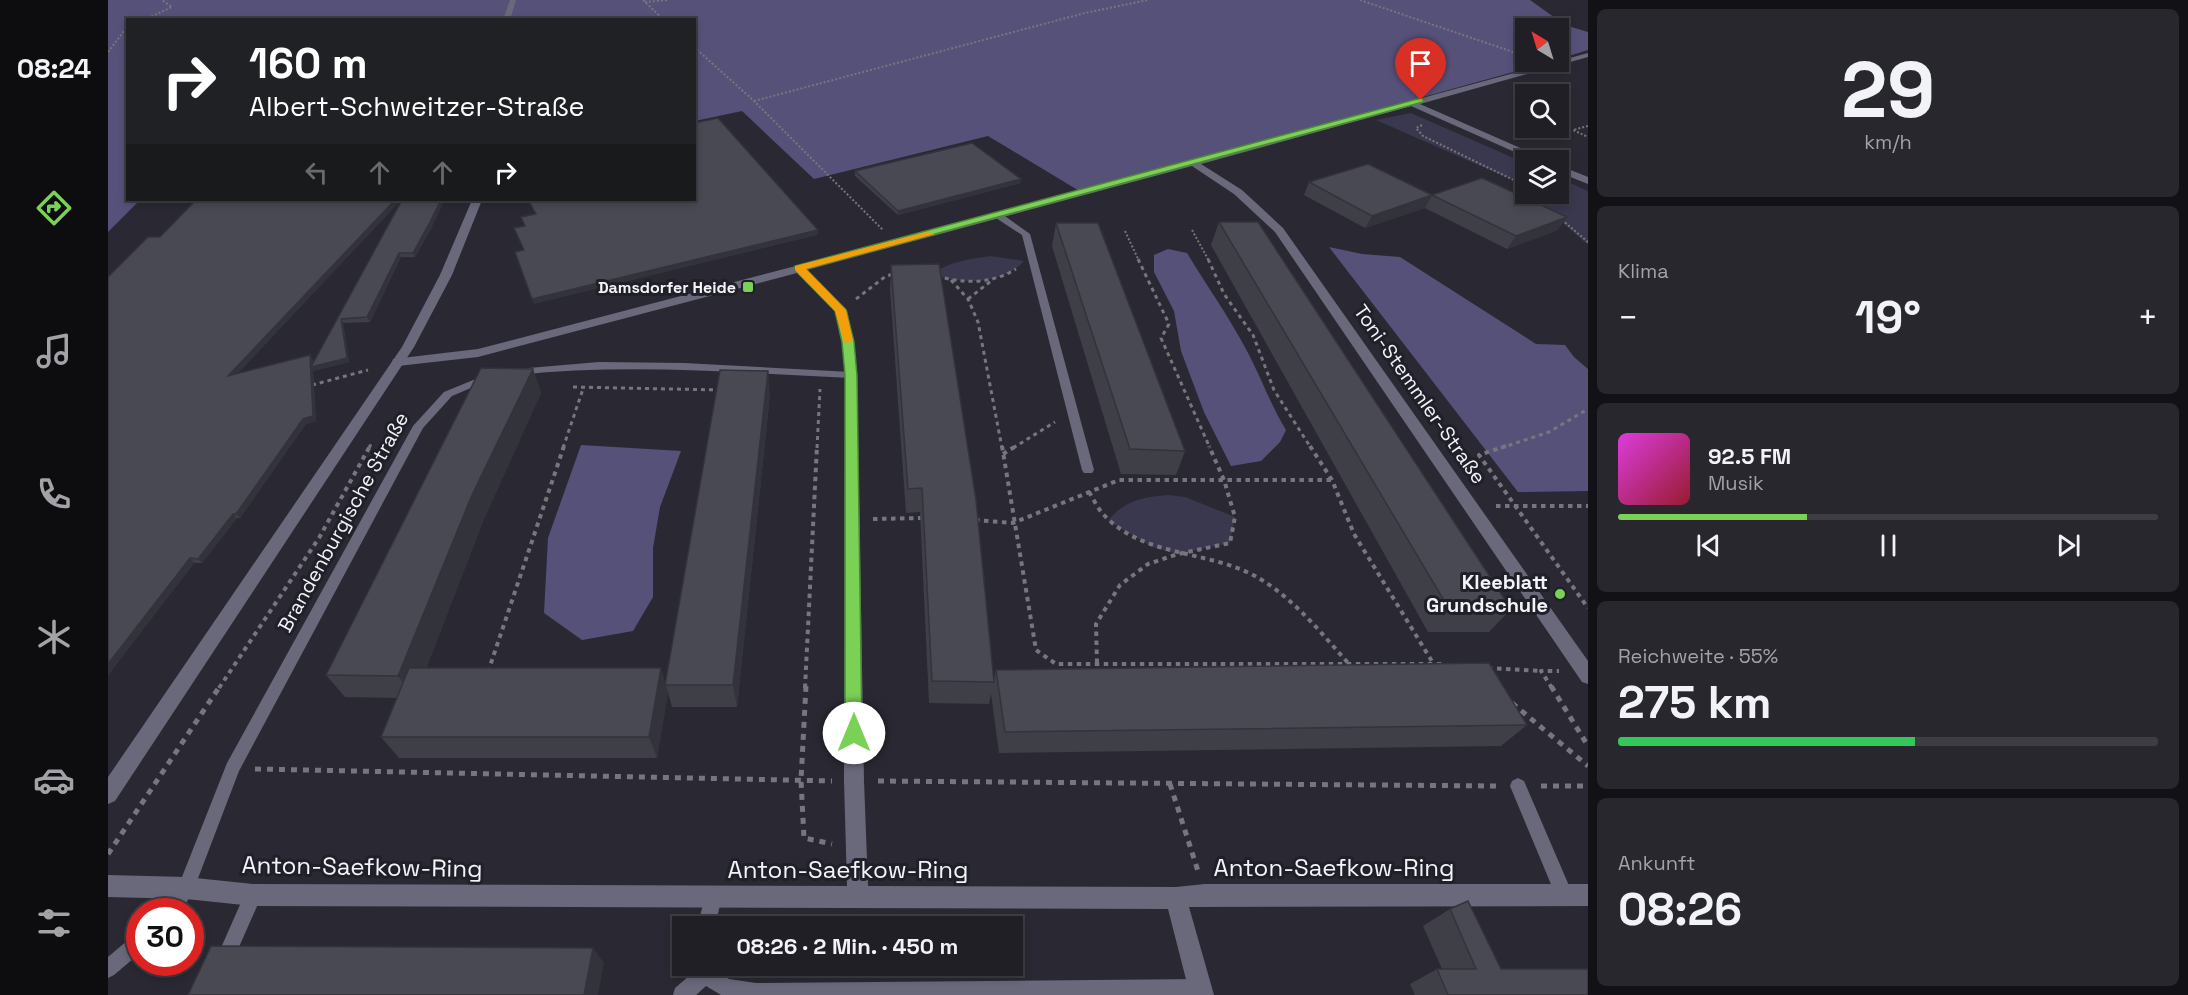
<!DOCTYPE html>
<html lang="de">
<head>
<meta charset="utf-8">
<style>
  body { margin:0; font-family:"Space Grotesk",sans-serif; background:#28272e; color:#f1f3f6; height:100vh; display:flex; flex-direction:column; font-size:22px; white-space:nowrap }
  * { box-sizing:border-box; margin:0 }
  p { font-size:20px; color:#a2a2a7 }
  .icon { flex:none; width:33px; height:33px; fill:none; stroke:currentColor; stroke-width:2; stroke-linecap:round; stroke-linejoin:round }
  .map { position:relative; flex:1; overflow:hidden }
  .details { display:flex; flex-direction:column; gap:9px; padding:9px; background:#121115; width:600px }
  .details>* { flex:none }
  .top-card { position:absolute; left:18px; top:18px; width:570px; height:183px; border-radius:0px; box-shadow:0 3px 9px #0003,0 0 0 2px #3d3d43; background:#202124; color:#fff; overflow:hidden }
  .needle { width:39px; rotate:322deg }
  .fabs { position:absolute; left:1407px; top:18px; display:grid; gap:12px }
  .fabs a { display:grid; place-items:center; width:54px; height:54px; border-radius:0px; background:#201f26; box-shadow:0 3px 9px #0003,0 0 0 2px #3d3d43; font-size:30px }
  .speed { position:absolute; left:18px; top:898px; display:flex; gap:12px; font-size:30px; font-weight:700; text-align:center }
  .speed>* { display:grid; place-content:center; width:78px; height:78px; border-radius:50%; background:#201f26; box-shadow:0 3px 9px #0003,0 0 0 2px #3d3d43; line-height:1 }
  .speed .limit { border:9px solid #d22; background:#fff; color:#111 }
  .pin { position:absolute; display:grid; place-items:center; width:51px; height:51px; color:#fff; margin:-62px -26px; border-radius:50% 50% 50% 0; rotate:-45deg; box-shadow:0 0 6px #0007 }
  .pin .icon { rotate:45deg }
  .me { position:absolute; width:66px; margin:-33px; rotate:0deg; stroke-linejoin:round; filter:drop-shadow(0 0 4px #0008) }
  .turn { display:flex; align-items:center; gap:21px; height:126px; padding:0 24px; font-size:27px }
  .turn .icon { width:78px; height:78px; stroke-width:2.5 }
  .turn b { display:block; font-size:42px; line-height:51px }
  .lanes { display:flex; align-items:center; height:57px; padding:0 24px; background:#0003; justify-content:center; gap:30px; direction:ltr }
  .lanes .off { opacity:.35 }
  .big { font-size:45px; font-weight:600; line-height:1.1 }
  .details .card { flex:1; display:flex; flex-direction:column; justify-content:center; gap:9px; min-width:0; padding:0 21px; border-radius:9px; background:#28272e }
  .details .dial { align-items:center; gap:0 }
  .dial b { font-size:78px; line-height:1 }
  .song { display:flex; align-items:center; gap:18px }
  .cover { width:72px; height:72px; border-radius:9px; background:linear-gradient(135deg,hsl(300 70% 55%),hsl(350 70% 35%)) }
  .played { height:6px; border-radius:3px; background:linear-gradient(90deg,#7ad156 35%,#3d3d43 35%) }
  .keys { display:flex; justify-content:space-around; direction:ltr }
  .heat { display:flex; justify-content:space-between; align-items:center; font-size:33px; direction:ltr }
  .charge { height:9px; border-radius:4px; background:linear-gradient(90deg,#34c759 55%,#3d3d43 0) }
  .trip { position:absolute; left:564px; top:916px; width:351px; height:60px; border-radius:0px; background:#201f26; box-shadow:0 3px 9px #0003,0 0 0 2px #3d3d43; font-weight:600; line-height:60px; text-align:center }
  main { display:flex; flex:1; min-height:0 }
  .menu { display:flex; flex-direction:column; width:108px; justify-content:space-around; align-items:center; background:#0d0c0f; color:#a2a2a7 }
  .menu .icon { width:42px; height:42px }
  .menu .on { color:#7ad156 }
  .menu b { font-size:27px; color:#f1f3f6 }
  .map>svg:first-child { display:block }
  .green { fill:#39384e }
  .forest { fill:#555179 }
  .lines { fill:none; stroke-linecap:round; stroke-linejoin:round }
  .path-far3 { stroke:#77767f; stroke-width:2; stroke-dasharray:2 2; stroke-linecap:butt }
  .path-far2 { stroke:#77767f; stroke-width:3; stroke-dasharray:4 4; stroke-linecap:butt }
  .path-far1 { stroke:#77767f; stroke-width:4; stroke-dasharray:4.5 4.5; stroke-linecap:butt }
  .path { stroke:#77767f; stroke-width:5; stroke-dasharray:6 6; stroke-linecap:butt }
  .service { fill:#6a697b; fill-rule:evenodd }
  .minor { fill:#6a697b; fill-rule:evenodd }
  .tertiary { fill:#6a697b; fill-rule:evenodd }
  .wall { fill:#3f3f48 }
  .shaded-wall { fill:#33333b }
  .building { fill:#494954; stroke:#33333b; stroke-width:1.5 }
  .route { fill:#7ad156; stroke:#4f8838; stroke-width:1.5 }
  .slow { fill:#f59e0b }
  .poi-dot { fill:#7ad156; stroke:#202029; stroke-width:2 }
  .labels { text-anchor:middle; stroke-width:6; stroke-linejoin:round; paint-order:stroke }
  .far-poi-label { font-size:16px; font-weight:bold; fill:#f3f3fa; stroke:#202029; text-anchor:end }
  .street-label { font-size:20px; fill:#f3f3fa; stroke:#202029 }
  .poi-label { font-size:20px; font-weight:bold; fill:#f3f3fa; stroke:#202029; text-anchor:end }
  .near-street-label { font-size:24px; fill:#f3f3fa; stroke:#202029 }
</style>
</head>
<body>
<main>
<nav class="menu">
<b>08:24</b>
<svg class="icon on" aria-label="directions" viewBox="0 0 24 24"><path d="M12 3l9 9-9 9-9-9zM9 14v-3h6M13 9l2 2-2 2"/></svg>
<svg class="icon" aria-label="music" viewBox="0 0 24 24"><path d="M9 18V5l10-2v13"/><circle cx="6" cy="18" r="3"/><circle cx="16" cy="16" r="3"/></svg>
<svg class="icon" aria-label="phone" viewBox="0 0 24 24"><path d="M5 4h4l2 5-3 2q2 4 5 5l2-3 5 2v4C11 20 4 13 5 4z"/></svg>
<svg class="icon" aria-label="climate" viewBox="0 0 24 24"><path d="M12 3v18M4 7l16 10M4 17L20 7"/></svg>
<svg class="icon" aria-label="car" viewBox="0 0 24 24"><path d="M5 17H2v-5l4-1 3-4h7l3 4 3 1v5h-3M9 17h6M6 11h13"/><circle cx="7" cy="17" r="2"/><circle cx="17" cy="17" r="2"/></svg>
<svg class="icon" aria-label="filters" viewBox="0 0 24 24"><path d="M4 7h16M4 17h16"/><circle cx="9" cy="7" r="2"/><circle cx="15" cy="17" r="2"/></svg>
</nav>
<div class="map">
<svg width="1480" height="995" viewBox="0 0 1480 995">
  <rect width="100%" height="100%" fill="#2a2933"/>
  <g class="green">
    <path d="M1303 113 1417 163V190L1409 182 1268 120Z"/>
    <path d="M1451 178 1480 191V245L1422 194H1450Z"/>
    <path d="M882 256 916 261C894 286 852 284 823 274 842 262 860 259 882 256Z"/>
    <path d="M1060 495 1077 497 1127 517 1122 543 1070 554 1045 547 1000 521C1015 501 1035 497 1060 495Z"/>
  </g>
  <g class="forest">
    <path d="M0 0H1422L1457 25 1480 32V50L1451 59 1450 28H1418V62H1441L973 192 880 136 706 179 634 111 587 121 586 20H20V200H32L0 232Z"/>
    <path d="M1221 247 1254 254 1292 257 1428 344 1457 345 1466 357 1480 369V491L1410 492Z"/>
    <path d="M1060 249 1079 253C1099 286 1121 317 1139 351 1153 377 1162 404 1178 430L1172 442 1153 461 1123 466 1096 412 1073 351 1066 311 1046 272V255Z"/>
    <path d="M473 445 573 451 552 507 545 548V597L525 631 474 640 436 613 440 538Z"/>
  </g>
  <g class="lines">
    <g class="path-far3">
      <path d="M535 0 556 20"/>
      <path d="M1252 0 1414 55"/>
      <path d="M537 2 560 0"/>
      <path d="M36 20 64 7 54 0"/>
      <path d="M586 47 646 101 775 230"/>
      <path d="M0 52 20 26"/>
      <path d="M646 101 977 13 1040 0"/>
      <path d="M1314 125 1308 128 1315 136 1418 186"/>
      <path d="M1480 126 1465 130 1480 137"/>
      <path d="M1424 194 1441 210"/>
      <path d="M1454 220 1480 242"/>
      <path d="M1084 230 1101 261"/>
      <path d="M1017 231 1031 261"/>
    </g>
    <g class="path-far2">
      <path d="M1030 259 1061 324 1053 338 1102 448"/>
      <path d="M1100 259 1116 294 1145 335 1166 390 1203 448"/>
      <path d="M829 276C856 284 884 284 908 269"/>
      <path d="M843 280 860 299 870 322 894 448"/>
      <path d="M748 299 778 276 786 274"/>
      <path d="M860 299 883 281"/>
      <path d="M204 385 260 370"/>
      <path d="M465 387 612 390"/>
      <path d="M261 448 264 442"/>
      <path d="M455 448 475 389"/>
      <path d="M709 448 712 389"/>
      <path d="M905 448 947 422"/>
      <path d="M1393 448 1441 432 1480 409"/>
    </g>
    <g class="path-far1">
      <path d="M894 446 928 650 948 664H1334"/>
      <path d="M1202 446 1224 480 1246 534 1325 663"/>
      <path d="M1398 446 1371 455 1480 608"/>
      <path d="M895 454 908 446"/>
      <path d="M981 492C986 500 990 509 996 515 1035 557 1099 550 1147 576 1185 597 1213 633 1241 664"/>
      <path d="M1388 506H1480"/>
      <path d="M765 519 815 518"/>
      <path d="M867 520 905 523 1011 480H1223"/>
      <path d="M989 663 988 624 1012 585 1040 564 1070 554 1122 543 1127 517 1116 480 1101 446"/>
      <path d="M1380 668 1433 671"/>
      <path d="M380 672 456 446"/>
      <path d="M111 688 211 538 262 446"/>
      <path d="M697 688 709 446"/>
      <path d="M1444 688 1433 671H1451"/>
    </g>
    <g class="path">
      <path d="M698 686 693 780 696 838 724 844"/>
      <path d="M1443 686 1480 746"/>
      <path d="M1404 703 1480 766"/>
      <path d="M147 769 724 781"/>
      <path d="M770 781 1390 786"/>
      <path d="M1062 784 1090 871"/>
      <path d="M1433 786H1480"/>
      <path d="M0 854 112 686"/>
    </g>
    <g class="service">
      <path d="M888 214H894L922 234 986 470 984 473H976L974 470 914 235 888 218Z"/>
      <path d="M491 362 576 363 743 372 748 375 743 378C631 373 521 363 409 375L404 372 409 369Z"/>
      <path d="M380 374 385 377 384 379 344 396 315 428 131 771 84 894 72 912H52L72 882 119 763 305 426 336 392Z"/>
      <path d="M1410 778 1416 781 1465 895 1462 901 1456 904 1450 901 1402 786 1404 781Z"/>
      <path d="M145 886 151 889 154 895 123 965 117 968 111 965 108 959 139 889Z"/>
      <path d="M605 887 611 890 614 896 607 927H589L599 890Z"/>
      <path d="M32 932V953L6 975 0 978V957L26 935Z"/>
      <path d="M588 966H606V969L621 979 648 983 1093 979 1100 981 1102 988 1098 995H613L598 986 588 995H565L567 988 588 970Z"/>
    </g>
    <g class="minor">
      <path d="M1480 53V57L1312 104 1435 158 1436 160H1425L1303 106 1093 164 1134 190 1175 228 1480 661V684L1474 682 1167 232 1126 194 1084 166 699 270 739 310 746 342 749 375 756 781 760 886 1068 887 1097 884H1480V906L1081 907 1106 995H1082L1060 909 145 906 78 899 0 897V875L78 877 145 884 739 886 736 781 737 375 734 342 727 311 689 273 370 357 290 366 284 362 285 359 370 349 887 214Z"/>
      <path d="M1450 165 1480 177V184L1450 172Z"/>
    </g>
    <g class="tertiary">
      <path d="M402 0H408L402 20H395Z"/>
      <path d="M364 200H374L344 275 306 347 7 801 0 804V777L294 347 332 275Z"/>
    </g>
  </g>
  <g class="wall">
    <path d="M747 171 913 179V183L790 215 747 176Z"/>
    <path d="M1201 182 1324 195 1450 230 1399 249 1317 208 1257 228 1196 195Z"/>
    <path d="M88 200H293L130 373 205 359V363L294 200 324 227 307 257H293L262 322 235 323 241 362 205 371 208 421 198 424 132 518H129L94 563H86L0 675V277L52 237Z"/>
    <path d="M1111 222 1403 609 1381 632H1320L1103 245Z"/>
    <path d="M948 223 1077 451 1068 475 1013 474 944 246Z"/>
    <path d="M783 265 886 679 888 670 1419 725 1393 746 891 753 883 694 881 704 821 703 812 512 798 513 782 289Z"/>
    <path d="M425 369 433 393 376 519 318 668 558 684 662 395 629 707H564L560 692 549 758H291L273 737 289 698 237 697 218 675Z"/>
    <path d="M1342 909 1393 969 1480 995H1307L1302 984 1329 969H1334L1315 926Z"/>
  </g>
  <g class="shaded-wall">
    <path d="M913 179V183L790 215V211Z"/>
    <path d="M1324 195 1317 208 1257 228 1264 216Z"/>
    <path d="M287 200H293L123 380 120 376Z"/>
    <path d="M333 200H337L324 227 307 257 305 253Z"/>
    <path d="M1459 217 1450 230 1399 249 1408 236Z"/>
    <path d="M710 230V235L426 304 424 299Z"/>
    <path d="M291 253 293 257 262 322 259 317Z"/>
    <path d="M233 319 235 323 241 362 205 371 208 421 198 424 132 518 128 514 202 355 205 359V366Z"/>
    <path d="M425 369 433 393 376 519 307 698 290 676 364 495Z"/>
    <path d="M660 371 662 395 629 707 625 685Z"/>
    <path d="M125 514 129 518 94 563 90 559Z"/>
    <path d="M82 558 86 563 0 675V664Z"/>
    <path d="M553 668 560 692 549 758 541 737Z"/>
    <path d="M485 948 496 963 490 995H476Z"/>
  </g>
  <g class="building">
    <path d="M610 118 710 230 424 299 407 252 416 250 406 228 417 226 413 217 428 214 420 200H586V123Z"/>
    <path d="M864 143 913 179 790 211 747 171Z"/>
    <path d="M1260 164 1324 195 1264 216 1201 182Z"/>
    <path d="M1374 178 1459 217 1408 236 1324 195Z"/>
    <path d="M88 200H287L120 376 202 355 205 416 195 419 128 514H125L90 559 82 558 0 664V277L40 237H52Z"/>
    <path d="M294 200H333L322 222 305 253H291L259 317 233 319 239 358 203 367Z"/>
    <path d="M1111 222H1150L1403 609H1341Z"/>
    <path d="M948 223H990L1077 451 1022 449Z"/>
    <path d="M831 264 868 500 886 682 824 681 814 488 800 489 783 265Z"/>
    <path d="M373 368 425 369 364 495 290 676 218 675Z"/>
    <path d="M612 370 660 371 625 685H557Z"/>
    <path d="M1381 663 1419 725 897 732 888 670Z"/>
    <path d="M301 668H553L541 737H273Z"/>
    <path d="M1360 901 1393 969H1480V995H1340L1329 969H1368L1342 909Z"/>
    <path d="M103 946 485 948 476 995H80Z"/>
  </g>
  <path class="route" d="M1313 98 1316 100 1315 102 698 269 738 310 746 342 749 375 754 733 752 739 746 741 740 739 737 733V375L734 342 727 311 687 270V266Z"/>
  <path class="slow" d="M819 232 827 234 698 269 738 310 745 340 740 343 736 342 727 311 687 270V266Z"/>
  <g class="poi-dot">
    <rect x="634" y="281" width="12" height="12" rx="3"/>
    <circle cx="1452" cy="594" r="6"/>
  </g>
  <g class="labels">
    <g class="far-poi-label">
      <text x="628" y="293">Damsdorfer Heide</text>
    </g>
    <g class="street-label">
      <text transform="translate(1312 394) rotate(55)" y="7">Toni-Stemmler-Straße</text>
      <text transform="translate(235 522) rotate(-61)" y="7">Brandenburgische Straße</text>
    </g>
    <g class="poi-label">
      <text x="1440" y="589">Kleeblatt<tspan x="1440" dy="23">Grundschule</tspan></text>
    </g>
    <g class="near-street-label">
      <text transform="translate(254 867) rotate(1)" y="8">Anton-Saefkow-Ring</text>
      <text x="1226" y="876">Anton-Saefkow-Ring</text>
      <text x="740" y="878">Anton-Saefkow-Ring</text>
    </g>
  </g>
</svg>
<div class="fabs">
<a><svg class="needle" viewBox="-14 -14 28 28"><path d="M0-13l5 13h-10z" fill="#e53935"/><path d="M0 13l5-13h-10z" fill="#a2a2a7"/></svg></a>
<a><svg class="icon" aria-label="search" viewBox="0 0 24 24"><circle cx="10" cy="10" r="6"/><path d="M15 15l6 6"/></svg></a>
<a><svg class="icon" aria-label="layers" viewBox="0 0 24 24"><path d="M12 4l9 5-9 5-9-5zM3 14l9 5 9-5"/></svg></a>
</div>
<div class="speed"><div class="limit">30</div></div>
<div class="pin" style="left:1313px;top:100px;background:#d93025"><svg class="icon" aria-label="arrive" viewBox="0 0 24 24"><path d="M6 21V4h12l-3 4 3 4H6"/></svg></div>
<svg class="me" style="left:746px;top:733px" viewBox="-20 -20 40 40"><circle r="19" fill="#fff"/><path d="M0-13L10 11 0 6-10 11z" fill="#7ad156"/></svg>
<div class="trip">08:26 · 2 Min. · 450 m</div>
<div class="top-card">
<div class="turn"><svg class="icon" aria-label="right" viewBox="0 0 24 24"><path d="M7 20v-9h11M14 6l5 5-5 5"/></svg><div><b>160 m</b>Albert-Schweitzer-Straße</div></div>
<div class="lanes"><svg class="icon off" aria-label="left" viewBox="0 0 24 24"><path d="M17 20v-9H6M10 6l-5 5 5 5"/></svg><svg class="icon off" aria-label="ahead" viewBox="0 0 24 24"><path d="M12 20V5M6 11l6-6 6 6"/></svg><svg class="icon off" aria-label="ahead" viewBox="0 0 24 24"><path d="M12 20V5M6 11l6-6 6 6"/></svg><svg class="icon" aria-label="right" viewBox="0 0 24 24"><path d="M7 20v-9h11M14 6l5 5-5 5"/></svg></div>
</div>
</div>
<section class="details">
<div class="card dial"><b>29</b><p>km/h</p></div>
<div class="card"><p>Klima</p>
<div class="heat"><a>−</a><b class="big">19°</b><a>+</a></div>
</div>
<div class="card">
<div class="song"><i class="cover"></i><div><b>92.5 FM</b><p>Musik</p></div></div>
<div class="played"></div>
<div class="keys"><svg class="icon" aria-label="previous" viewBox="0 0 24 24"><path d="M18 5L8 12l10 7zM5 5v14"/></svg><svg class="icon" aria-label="pause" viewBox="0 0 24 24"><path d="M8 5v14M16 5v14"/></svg><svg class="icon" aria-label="next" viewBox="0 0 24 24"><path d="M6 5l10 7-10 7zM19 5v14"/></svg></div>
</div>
<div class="card"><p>Reichweite · 55%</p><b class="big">275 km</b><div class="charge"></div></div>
<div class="card"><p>Ankunft</p><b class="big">08:26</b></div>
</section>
</main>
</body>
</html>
